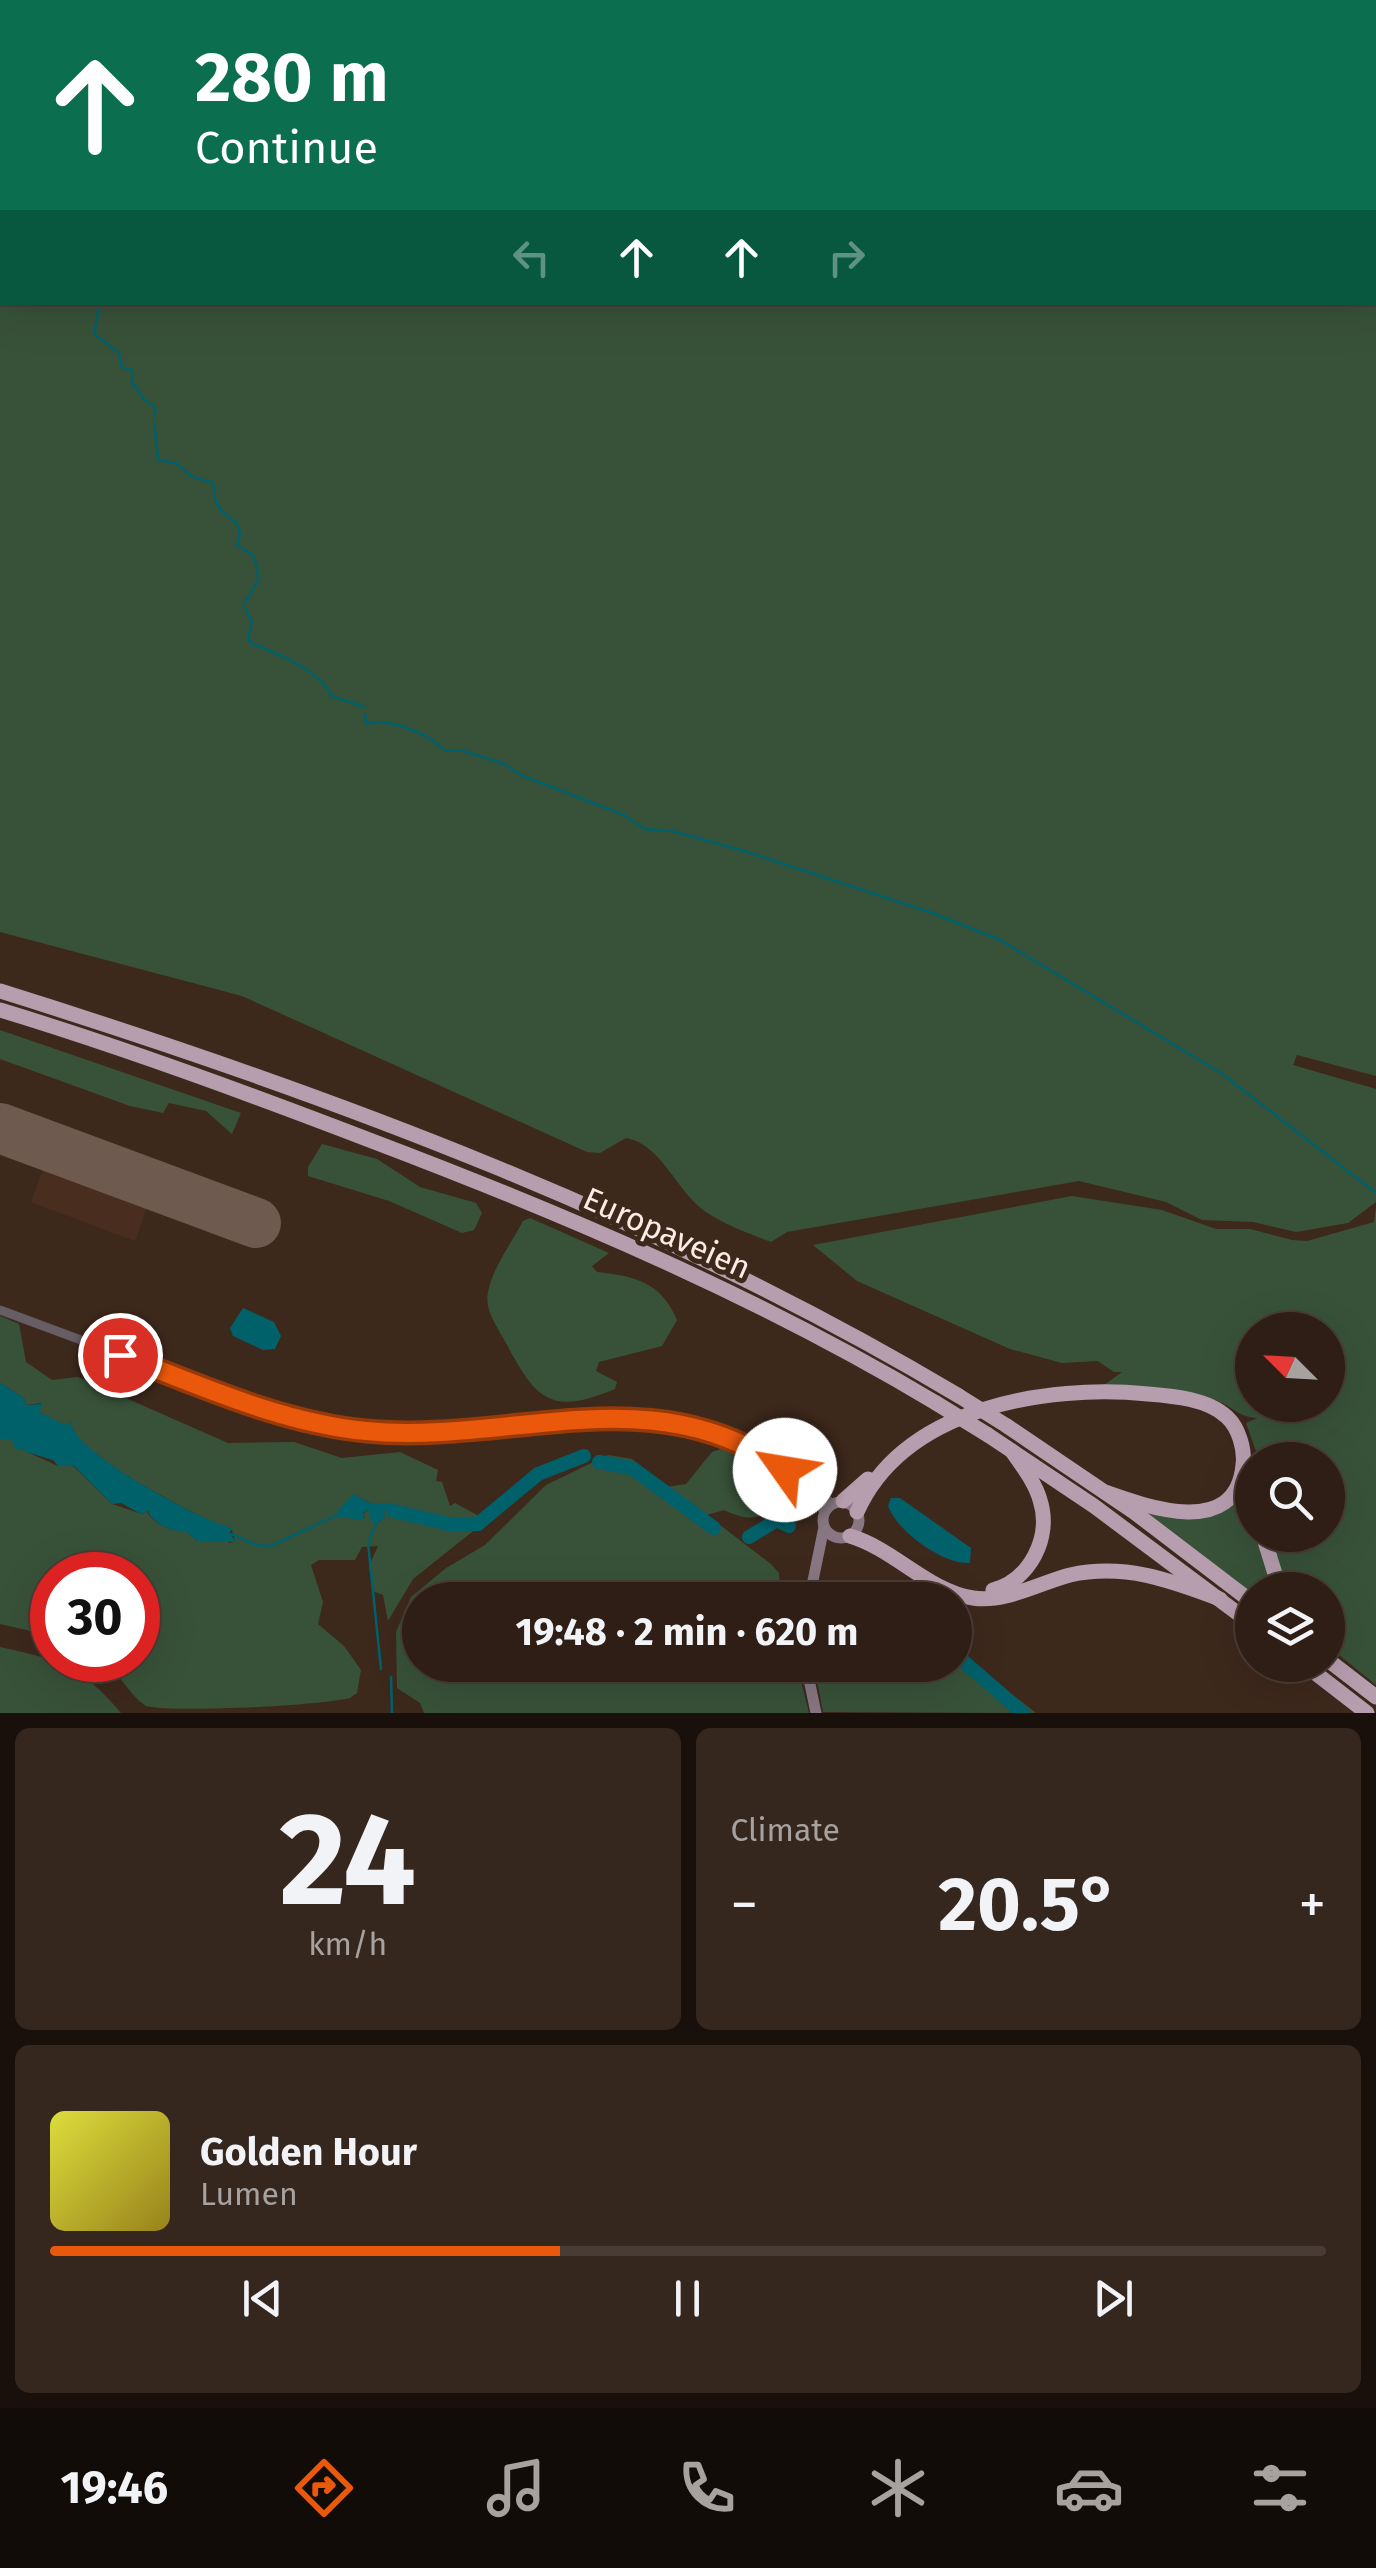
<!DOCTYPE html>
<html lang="en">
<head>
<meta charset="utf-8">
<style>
  body { margin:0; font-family:"Fira Sans",sans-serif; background:#36271e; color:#f1f3f6; height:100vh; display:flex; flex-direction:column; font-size:38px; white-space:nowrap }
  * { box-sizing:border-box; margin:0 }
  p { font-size:32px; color:#a7a2a0 }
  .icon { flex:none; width:55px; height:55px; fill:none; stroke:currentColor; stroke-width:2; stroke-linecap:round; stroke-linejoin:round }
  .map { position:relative; height:1713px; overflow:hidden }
  .panel { display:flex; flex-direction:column; gap:15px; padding:15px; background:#19100c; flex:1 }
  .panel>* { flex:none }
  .guide { position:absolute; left:0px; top:0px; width:1378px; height:305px; box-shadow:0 10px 40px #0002,0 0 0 2px #493c34; background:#0b6e4f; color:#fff; overflow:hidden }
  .needle { width:65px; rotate:294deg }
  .tools { position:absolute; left:1235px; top:1312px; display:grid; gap:20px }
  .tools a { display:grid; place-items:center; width:110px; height:110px; border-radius:50%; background:#2e1e15; box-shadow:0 10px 40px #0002,0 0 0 2px #493c34; font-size:50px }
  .speed { position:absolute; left:30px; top:1552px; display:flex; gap:20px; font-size:50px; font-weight:700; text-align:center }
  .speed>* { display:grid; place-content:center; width:130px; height:130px; border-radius:50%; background:#2e1e15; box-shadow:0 10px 40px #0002,0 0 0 2px #493c34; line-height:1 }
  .speed .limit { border:15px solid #d22; background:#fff; color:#111 }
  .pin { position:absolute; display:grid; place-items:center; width:85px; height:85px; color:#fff; margin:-42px; border:5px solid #fff; border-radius:50%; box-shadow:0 2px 10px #0007 }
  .me { position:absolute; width:110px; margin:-55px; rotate:302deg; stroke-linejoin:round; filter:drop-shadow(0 0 8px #0008) }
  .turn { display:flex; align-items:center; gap:35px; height:210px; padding:0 30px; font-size:45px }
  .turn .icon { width:130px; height:130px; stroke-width:2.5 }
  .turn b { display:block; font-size:70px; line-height:85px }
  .lanes { display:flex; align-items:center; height:95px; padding:0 30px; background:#0003; justify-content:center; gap:50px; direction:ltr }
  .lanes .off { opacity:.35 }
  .big { font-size:75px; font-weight:700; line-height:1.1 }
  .panel .card { flex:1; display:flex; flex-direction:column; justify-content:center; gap:15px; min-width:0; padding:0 35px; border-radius:15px; background:#36271e }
  .panel .dial { align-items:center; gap:0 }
  .dial b { font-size:130px; line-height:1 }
  .song { display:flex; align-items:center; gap:30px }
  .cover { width:120px; height:120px; border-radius:15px; background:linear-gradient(135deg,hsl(60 70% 55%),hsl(50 70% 35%)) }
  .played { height:10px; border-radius:5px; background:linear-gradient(90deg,#ea580c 40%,#493c34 40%) }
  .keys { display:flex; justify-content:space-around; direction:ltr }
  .heat { display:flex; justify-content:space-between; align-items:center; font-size:55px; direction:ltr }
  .panel .tiles { flex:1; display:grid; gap:15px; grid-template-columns:1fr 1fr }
  .card:last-child { grid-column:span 2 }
  .trip { position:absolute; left:402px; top:1582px; width:570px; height:100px; border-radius:50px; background:#2e1e15; box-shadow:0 10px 40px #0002,0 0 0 2px #493c34; font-weight:700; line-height:100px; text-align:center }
  .dock { display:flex; height:160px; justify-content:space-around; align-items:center; background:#120c08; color:#a7a2a0 }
  .dock .icon { width:70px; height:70px }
  .dock .selected { color:#ea580c }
  .dock b { font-size:45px; color:#f1f3f6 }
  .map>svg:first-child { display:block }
  .built { fill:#492d1f }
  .green { fill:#385239; fill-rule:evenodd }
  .water { fill:#01616b }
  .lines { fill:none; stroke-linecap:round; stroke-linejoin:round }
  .stream { stroke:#01616b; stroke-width:2.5 }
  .river { stroke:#01616b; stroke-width:14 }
  .runway { stroke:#6e5a4f; stroke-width:50 }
  .street { stroke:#675d64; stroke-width:9 }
  .secondary { stroke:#887782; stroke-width:11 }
  .highway { stroke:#b79eaf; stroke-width:15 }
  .highway-bridge { stroke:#b79eaf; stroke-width:15 }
  .route-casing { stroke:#983908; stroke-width:25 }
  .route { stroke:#ea580c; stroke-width:18 }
  .labels { text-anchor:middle; stroke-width:10; stroke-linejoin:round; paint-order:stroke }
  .street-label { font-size:32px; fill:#fbece5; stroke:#3d281c }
</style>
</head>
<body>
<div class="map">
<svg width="1376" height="1713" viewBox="0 0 1376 1713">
  <rect width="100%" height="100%" fill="#3d281c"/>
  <path class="built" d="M44 1167 148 1205 135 1241 31 1202Z"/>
  <g class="green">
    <path d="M0 0H1194L2 2V302H1375L1376 16V1076L1297 1055 1293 1065 1376 1089V1202L1348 1223 1296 1232 1253 1222 1202 1220 1166 1202 1079 1181 787 1232 771 1242C750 1234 725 1225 706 1212 676 1192 663 1145 626 1138L600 1153 587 1152 242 996 0 932Z"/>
    <path d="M0 1030 241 1113 232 1134 206 1111 169 1103 163 1113 130 1106 0 1059Z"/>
    <path d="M322 1144 377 1159 420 1187 476 1203 482 1213 474 1230 462 1233 389 1201 308 1176V1167Z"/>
    <path d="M1072 1196 1162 1210 1216 1229H1250L1292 1240 1307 1241 1374 1222 1376 1207V1685L1328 1646V1590H1284L1275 1548 1285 1541V1535H1328V1460H1259L1246 1423 1257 1418C1238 1417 1231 1405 1215 1400 1179 1387 1142 1386 1104 1385L1122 1372H1114L1098 1361 1062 1363 1010 1349 857 1281 813 1245ZM1252 1330H1328V1405H1252Z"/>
    <path d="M530 1218 609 1253 592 1266 597 1272C635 1276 661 1282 677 1320L662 1346 599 1362 596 1371 617 1382 615 1389C551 1416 536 1400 506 1343 498 1328 484 1310 488 1292 492 1269 512 1242 523 1221Z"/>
    <path d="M0 1316 19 1324 26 1362 52 1380 78 1377 228 1443 294 1442 342 1458 400 1452 438 1470 436 1481 442 1482 450 1506 455 1503 479 1516 482 1524 413 1579 388 1621 383 1595 373 1591 369 1566 378 1546 362 1547 355 1560H319L311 1565 323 1602 318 1624 344 1646 361 1670 357 1693 350 1698C316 1706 172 1713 146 1706 128 1694 120 1674 104 1660H138V1575H52V1636L0 1624V1439H11L18 1448 24 1449 19 1446 22 1444 27 1452 58 1466 68 1461 112 1504 142 1514 147 1511C152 1523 172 1532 186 1531L197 1541 219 1538 230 1543 235 1541 232 1530C202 1519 74 1455 70 1421L65 1426 39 1412 41 1403 26 1405 24 1398 0 1383ZM355 1495 370 1503H393V1510L383 1509 385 1518 376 1524 368 1510 363 1514 365 1518 339 1517V1510Z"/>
    <path d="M733 1445 749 1455 746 1487 765 1489 776 1504C757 1522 747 1520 724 1510L707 1515 771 1564 779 1573 781 1600H420V1665H797L809 1713H424L420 1703 397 1688 396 1632 411 1597 446 1568 485 1545 546 1485 608 1455 632 1459 667 1487 686 1484 712 1452Z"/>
    <path d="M1249 1452 1252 1535H1260L1276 1590 1252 1593 1144 1510 1228 1503Z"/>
    <path d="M0 1647C60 1660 81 1666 121 1713H0Z"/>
    <path d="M955 1650 1036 1713 823 1712 814 1665H955Z"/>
  </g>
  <g class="water">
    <path d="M1194 0H1376V16L1375 2H1190Z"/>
    <path d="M243 1308 274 1322 281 1336 275 1349 263 1350 233 1336 230 1328Z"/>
    <path d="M0 1383 24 1398 26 1405 43 1404 39 1412 65 1425 70 1421C74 1454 204 1522 232 1528L230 1533 236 1542 197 1541 186 1531C173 1533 151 1522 148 1511L141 1514 121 1503 112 1504 73 1465 58 1466 53 1460 26 1452 22 1444 23 1451 16 1449 11 1439H0Z"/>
    <path d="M353 1494 370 1503H394L393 1511 384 1509 385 1518 376 1524 371 1521 368 1510 363 1513 364 1520 338 1517V1511Z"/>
    <path d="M891 1498H900L971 1548 970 1563C943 1565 897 1531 888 1506Z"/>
  </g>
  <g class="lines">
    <g class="stream">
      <path d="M0 106 2 110"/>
      <path d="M100 302 94 334 118 352 122 367 133 371 132 382 145 401 155 406V416"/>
      <path d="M154 422 158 460 176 463 191 476 213 483C215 488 214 494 215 499 223 523 248 516 237 545L254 556 259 579 245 602"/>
      <path d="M244 607 252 621 248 639 253 644C281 655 321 671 331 696L365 707"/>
      <path d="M365 714 366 724C389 717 430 734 445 751L461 750 504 764 521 775 624 815 645 829 672 831 741 850 933 913 1000 940 1221 1073 1376 1193"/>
      <path d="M376 1524 368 1543 381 1669"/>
      <path d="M232 1534 256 1545 271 1546 337 1515"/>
      <path d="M391 1677 392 1713"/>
    </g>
    <g class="river">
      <path d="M599 1462 632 1468 714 1528"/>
      <path d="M393 1511 453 1525 478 1524 538 1474 584 1456"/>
      <path d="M749 1537 777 1520 789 1526"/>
      <path d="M851 1594 856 1600"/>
      <path d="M955 1654 1023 1713"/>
    </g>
    <path class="runway" d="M0 1128 256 1223"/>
    <g class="street">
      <path d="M0 1310 264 1408 345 1429 449 1435 632 1417 689 1424 754 1449 832 1503"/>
      <path d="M807 1489 824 1512"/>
    </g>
    <g class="secondary">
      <circle cx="841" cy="1520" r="18"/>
      <path d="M809 1600 824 1527"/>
      <path d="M806 1665 816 1713"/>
    </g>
    <g class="highway">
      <path d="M0 991C330 1094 661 1218 959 1396"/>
      <path d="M0 1010C126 1048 250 1094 372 1141 567 1215 757 1296 936 1403"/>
      <path d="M1007 1426 1134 1512 1252 1602"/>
      <path d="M988 1435 1094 1506 1252 1624"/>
      <path d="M843 1501 868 1479"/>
      <path d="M857 1512C904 1407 1047 1384 1148 1394 1174 1396 1208 1399 1227 1417 1239 1428 1245 1450 1243 1465 1236 1539 1147 1507 1105 1492"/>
      <path d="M1263 1535 1280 1590"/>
      <path d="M850 1536C894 1549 928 1591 973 1598 1006 1603 1039 1583 1070 1575 1124 1563 1170 1580 1220 1599"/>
      <path d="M993 1590C1030 1580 1052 1537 1040 1500 1035 1482 1022 1466 1012 1451"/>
      <path d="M1328 1660 1376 1697"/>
      <path d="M1305 1665 1367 1713"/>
    </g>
    <g class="highway-bridge">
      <path d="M959 1396 1007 1426"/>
      <path d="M936 1403 988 1435"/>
    </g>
  </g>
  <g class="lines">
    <g class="route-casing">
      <path id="route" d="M120 1355C199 1385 281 1423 366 1431 510 1445 654 1374 785 1470"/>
    </g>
    <use href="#route" class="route"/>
  </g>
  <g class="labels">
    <g class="street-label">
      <text transform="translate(667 1233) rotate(24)" y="11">Europaveien</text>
    </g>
  </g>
</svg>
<div class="tools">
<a><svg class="needle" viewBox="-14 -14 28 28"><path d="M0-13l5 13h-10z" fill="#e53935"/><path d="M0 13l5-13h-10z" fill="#a7a2a0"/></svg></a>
<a><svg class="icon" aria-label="search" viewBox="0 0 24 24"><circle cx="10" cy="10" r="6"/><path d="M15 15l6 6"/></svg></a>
<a><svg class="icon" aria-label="layers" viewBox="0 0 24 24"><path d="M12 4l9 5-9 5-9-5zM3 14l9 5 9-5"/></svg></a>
</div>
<div class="speed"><div class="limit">30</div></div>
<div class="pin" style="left:120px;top:1355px;background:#d93025"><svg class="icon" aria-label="arrive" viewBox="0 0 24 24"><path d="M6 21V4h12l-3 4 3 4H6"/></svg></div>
<svg class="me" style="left:785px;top:1470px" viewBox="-20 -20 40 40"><circle r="19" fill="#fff"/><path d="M0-13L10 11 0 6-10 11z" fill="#ea580c"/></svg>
<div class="trip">19:48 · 2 min · 620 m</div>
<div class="guide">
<div class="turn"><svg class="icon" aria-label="ahead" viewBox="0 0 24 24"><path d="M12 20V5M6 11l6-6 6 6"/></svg><div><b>280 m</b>Continue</div></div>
<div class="lanes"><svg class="icon off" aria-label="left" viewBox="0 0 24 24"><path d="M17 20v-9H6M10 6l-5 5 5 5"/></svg><svg class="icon" aria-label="ahead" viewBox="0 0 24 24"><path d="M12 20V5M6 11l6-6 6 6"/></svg><svg class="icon" aria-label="ahead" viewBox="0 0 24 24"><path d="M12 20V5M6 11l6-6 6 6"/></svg><svg class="icon off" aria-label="right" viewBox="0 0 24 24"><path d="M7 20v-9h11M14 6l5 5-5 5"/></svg></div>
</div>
</div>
<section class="panel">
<div class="tiles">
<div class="card dial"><b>24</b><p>km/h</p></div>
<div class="card"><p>Climate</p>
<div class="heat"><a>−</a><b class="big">20.5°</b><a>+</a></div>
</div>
<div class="card">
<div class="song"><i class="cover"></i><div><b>Golden Hour</b><p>Lumen</p></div></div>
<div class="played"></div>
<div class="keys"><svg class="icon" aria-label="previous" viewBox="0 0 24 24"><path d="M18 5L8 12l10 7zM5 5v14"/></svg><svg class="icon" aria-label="pause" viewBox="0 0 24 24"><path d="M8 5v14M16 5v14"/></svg><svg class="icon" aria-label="next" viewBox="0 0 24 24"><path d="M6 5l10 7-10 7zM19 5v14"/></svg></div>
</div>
</div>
</section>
<nav class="dock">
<b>19:46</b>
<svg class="icon selected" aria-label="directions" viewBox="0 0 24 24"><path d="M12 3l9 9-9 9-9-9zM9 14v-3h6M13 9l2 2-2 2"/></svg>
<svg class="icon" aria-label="music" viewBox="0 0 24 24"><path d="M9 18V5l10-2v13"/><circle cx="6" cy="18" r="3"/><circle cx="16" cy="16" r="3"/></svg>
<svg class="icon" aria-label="phone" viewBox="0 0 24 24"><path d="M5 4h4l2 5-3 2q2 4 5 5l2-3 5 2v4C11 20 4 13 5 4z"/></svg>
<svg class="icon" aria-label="climate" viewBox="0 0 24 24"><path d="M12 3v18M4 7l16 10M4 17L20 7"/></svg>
<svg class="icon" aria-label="car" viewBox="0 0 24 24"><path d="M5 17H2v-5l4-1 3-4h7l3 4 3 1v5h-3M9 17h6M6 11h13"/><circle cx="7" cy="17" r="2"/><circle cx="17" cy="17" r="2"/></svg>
<svg class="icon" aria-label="filters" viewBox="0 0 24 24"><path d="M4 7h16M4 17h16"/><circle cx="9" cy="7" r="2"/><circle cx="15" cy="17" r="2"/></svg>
</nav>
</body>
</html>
